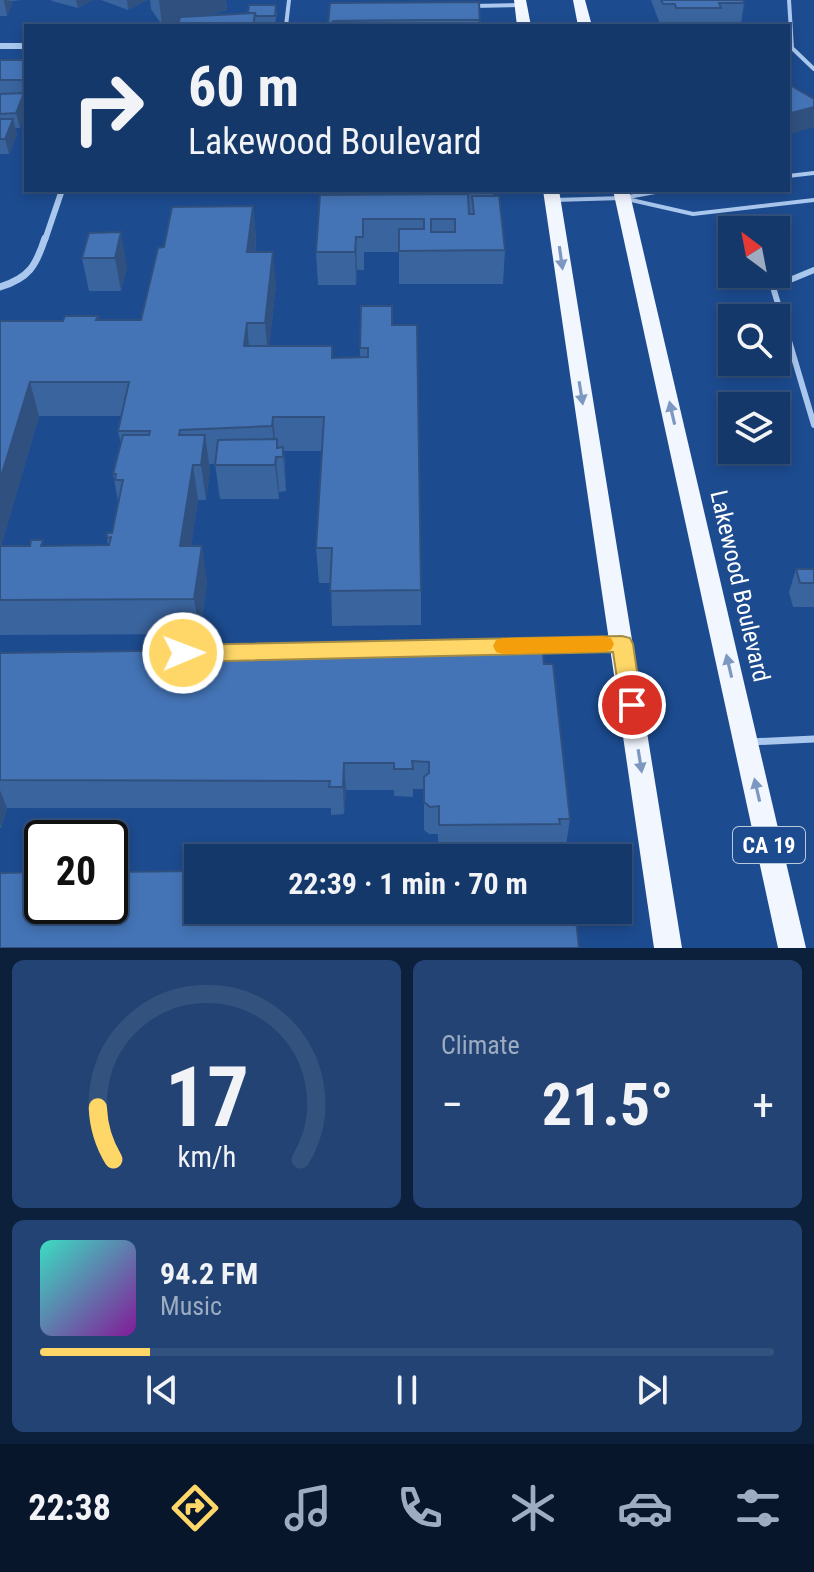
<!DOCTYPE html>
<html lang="en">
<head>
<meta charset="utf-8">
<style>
  body { margin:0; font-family:"Roboto Condensed",sans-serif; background:#224373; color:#f1f3f6; height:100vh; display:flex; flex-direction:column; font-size:30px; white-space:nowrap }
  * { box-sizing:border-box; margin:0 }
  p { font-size:26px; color:#9dacc1 }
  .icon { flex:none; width:44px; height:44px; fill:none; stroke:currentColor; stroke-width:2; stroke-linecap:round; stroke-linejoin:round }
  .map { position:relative; height:948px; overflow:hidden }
  .details { display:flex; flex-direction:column; gap:12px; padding:12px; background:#0c1f3b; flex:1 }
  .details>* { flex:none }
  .guide { position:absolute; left:24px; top:24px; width:766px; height:168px; border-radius:0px; box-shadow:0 4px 12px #0003,0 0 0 2px #34527e; background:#15386b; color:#f1f3f6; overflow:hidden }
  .needle { width:52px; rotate:328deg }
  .controls { position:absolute; left:718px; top:216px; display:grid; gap:16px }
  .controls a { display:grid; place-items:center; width:72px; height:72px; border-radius:0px; background:#15386b; box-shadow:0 4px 12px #0003,0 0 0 2px #34527e; font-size:40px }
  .speed { position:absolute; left:24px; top:820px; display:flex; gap:16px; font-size:40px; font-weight:700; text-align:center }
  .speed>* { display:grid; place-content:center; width:104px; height:104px; border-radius:50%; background:#15386b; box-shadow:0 4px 12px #0003,0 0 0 2px #34527e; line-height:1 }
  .speed .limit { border:4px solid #111; border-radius:12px; background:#fff; color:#111 }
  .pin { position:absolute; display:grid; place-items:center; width:68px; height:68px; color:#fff; margin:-34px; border:4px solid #fff; border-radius:50%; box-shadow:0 2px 8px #0007 }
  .me { position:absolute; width:88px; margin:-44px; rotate:89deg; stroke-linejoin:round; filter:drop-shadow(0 0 6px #0008) }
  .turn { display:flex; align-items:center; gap:28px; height:168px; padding:0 32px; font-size:36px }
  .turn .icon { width:104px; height:104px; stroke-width:2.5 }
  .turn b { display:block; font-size:56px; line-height:68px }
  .big { font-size:60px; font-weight:700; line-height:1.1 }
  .details .tile { flex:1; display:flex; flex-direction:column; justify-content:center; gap:12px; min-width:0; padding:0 28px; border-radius:12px; background:#224373 }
  .details .dial { align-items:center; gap:0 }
  .dial svg { height:208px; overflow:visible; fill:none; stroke:#34527e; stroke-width:7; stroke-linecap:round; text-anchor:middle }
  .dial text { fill:#f1f3f6; stroke:none }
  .song { display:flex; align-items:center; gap:24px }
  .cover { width:96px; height:96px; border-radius:12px; background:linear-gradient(135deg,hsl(170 70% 55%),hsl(290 70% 35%)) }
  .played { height:8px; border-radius:4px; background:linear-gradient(90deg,#fed768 15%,#34527e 15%) }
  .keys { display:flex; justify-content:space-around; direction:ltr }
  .heat { display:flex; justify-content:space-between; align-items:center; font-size:44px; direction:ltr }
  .details .tiles { flex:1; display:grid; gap:12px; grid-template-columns:1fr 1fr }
  .tile:last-child { grid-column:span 2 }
  .trip { position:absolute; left:184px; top:844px; width:448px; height:80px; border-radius:0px; background:#15386b; box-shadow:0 4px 12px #0003,0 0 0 2px #34527e; font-weight:700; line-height:80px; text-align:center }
  .dock { display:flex; height:128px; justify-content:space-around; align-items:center; background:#08162b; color:#9dacc1 }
  .dock .icon { width:56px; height:56px }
  .dock .on { color:#fed768 }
  .dock b { font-size:36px; color:#f1f3f6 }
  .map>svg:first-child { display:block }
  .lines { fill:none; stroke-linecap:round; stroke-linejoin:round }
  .lane-far2 { stroke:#aac7ee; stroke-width:4 }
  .lane-far1 { stroke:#aac7ee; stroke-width:6 }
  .lane { stroke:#aac7ee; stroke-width:7 }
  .street-far1 { stroke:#aac7ee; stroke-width:6 }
  .street { stroke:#aac7ee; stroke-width:7 }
  .primary { fill:#f1f6ff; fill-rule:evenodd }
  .wall { fill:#3a649d; fill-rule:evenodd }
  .shaded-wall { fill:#30517f }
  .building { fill:#4474b6; stroke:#30517f; stroke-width:2; fill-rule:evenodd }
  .oneway { fill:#7c98c1 }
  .route { fill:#fed768; stroke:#a58c44; stroke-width:2 }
  .slow { fill:#f59e0b }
  .labels { text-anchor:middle; stroke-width:8; stroke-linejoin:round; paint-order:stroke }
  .shield { fill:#1c4b8f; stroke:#bbc9dd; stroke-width:2 }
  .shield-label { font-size:22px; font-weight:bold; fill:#fff }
  .street-label { font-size:24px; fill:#fff; stroke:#1c4b8f }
</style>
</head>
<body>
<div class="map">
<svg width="814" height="948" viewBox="0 0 814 948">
  <rect width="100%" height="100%" fill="#1c4b8f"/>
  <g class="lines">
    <g class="lane-far2">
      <path d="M789 0 792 48 814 69"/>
      <path d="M473 6 521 5"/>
      <path d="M286 26 289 0"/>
      <path d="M788 176 814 173"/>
      <path d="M627 199 693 214 814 200"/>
      <path d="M554 200 623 198 666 190"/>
    </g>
    <path class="lane-far1" d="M814 270 773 287 814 425"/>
    <g class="lane">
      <path d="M534 645 615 644"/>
      <path d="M750 742 814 739"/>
    </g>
    <g class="street-far1">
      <path d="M0 46H26"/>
      <path d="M45 240 62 190"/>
    </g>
    <path class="street" d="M0 287C29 278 36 266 45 238"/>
    <g class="primary">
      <path d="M514 0H526L531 26H517Z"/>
      <path d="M573 0H585L592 26H578Z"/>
      <path d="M543 190H559L682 948H654Z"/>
      <path d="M613 190H629L806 948H778Z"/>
    </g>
  </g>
  <g class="wall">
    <path d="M0 0H22L13 1 7 16H0Z"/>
    <path d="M51 0H92L78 8 52 1Z"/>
    <path d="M101 0H147L128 10Z"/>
    <path d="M150 0H226L227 10 203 16 277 12 275 24H256V26H178L179 21 162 25 151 9Z"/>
    <path d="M651 0H743L744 3 741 24H718V26H672V24H660Z"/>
    <path d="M0 60H26V95H24L26 111 20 128H15L17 134 9 154H0Z"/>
    <path d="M131 190H264V192L131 193Z"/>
    <path d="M324 190H377V194H393V190H494L493 196 505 250 503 284H399V252H364V270H357L356 285H318L316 252Z"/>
    <path d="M253 206 256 239 255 252 276 285 269 346 333 358 360 357V348L393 325 421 590V625L332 626 331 583H319L316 548 322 451H284L286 482V491L279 492V499H220L215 464H209L210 470 206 500H198L191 546 207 581 200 634 0 635V321H63L98 316 99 320H141L164 247ZM39 416H121L118 431 121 444 113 474 118 501 112 533 107 538 108 545 1 546Z"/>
    <path d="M89 233 127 266 121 291H89L82 258Z"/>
    <path d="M796 569H814V607H793L789 592Z"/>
    <path d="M0 653 544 664 570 819 566 846H556V851L438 852V834H429L424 830V789H413V797L394 796V790H346L344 814 331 815V808H7L1 828H0Z"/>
  </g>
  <g class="shaded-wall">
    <path d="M4 0 13 1 7 16 4 1Z"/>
    <path d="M76 0H92L78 8Z"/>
    <path d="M127 0H147L128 10Z"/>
    <path d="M159 0H226L227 10 162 25Z"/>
    <path d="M24 93 26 111 20 128 16 113Z"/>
    <path d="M814 107V127L788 135V114Z"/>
    <path d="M13 119 17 134 9 154 5 139Z"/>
    <path d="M253 206 256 239 250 285 247 252Z"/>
    <path d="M121 232 127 266 121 291 115 258Z"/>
    <path d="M356 237 357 270 356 285 355 252Z"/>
    <path d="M273 252 276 285 268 357 265 323Z"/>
    <path d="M247 323 250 357 244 346Z"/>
    <path d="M30 382 39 416 0 550V480Z"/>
    <path d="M273 417 276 451V461L272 426Z"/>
    <path d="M205 435 210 470 206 500 201 465Z"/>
    <path d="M283 447 286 482V491L283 457Z"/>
    <path d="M276 457 279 492V499L275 465Z"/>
    <path d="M193 465 198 500 186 581 180 546Z"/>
    <path d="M202 546 207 581 200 634 194 599Z"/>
    <path d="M344 763 346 790 344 814 343 787Z"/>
    <path d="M0 790 7 808 1 828 0 824Z"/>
  </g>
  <g class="building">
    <path d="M661 0H743L744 3H719L721 8H676L675 4H663Z"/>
    <path d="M479 2 480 25 479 20 333 21V26H328L330 3Z"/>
    <path d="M249 5H276L275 16H256L255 13H248Z"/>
    <path d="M255 13 253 26H178L180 17Z"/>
    <path d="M479 20 480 26H333V21Z"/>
    <rect x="0" y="60" width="26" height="20"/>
    <path d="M788 84 814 99V107L788 114Z"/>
    <path d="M24 93 16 113 0 114V94Z"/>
    <path d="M0 119H13L5 139H0Z"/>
    <path d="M468 194 469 214H474L472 196H499L505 250 399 251V229H424V219H363V237H356L355 252H316L320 195ZM431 219H455V232H431Z"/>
    <path d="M253 206 247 252H273L265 323H247L244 346H332V358L368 357V348H360L361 306H392V325H417L421 590 330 591 332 548H316L324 417H273L272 426 180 430 179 435H205L201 465H193L180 546H202L194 599 0 600V546H30L31 540H43L41 546 109 545 111 537 107 538V533H112L123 480H115L116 474H113L123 435H149L150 431H118L129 382H30L0 480V321H63L65 316H98L96 320H141L158 248 164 247 172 207Z"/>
    <path d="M121 232 115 258H82L89 233Z"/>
    <path d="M277 439V448L283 447V457H276L275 465H215L218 440Z"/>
    <path d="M796 569H814V583H800Z"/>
    <path d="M542 645 544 664H553L570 819H559L560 824 439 825V806L430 807 424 802V777L429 773V762L412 761 413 769H394V763H344L343 787H329L330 781 0 780V653Z"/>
    <path d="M198 871V910H575L579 948H0V873L42 872V906H110V872Z"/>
  </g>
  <defs><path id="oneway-solid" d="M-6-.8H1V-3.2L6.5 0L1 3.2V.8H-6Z" transform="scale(2)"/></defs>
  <g class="oneway">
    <use href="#oneway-solid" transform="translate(561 258) rotate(82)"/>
    <use href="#oneway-solid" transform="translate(581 393) rotate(81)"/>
    <use href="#oneway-solid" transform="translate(672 413) rotate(-103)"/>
    <use href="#oneway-solid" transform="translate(729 666) rotate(-103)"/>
    <use href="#oneway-solid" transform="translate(640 761) rotate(81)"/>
    <use href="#oneway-solid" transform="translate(757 790) rotate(-103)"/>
  </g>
  <path class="route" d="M622 636 630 638 633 644 642 705 639 711 632 714 624 711 621 705 613 652 183 662 175 659 172 653 175 648 183 645Z"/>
  <path class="slow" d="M603 636 611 638 614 644 611 650 603 652 503 654 496 652 493 646 496 640 503 638Z"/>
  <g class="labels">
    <rect class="shield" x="733" y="827" width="72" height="36" rx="6"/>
    <g class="shield-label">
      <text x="769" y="853">CA 19</text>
    </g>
    <g class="street-label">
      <text transform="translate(740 586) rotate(77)" y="8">Lakewood Boulevard</text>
    </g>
  </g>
</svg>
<div class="controls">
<a><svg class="needle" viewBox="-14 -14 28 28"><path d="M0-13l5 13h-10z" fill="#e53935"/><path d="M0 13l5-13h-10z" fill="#9dacc1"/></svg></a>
<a><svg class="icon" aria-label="search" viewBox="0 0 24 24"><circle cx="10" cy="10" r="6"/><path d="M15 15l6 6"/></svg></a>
<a><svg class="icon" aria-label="layers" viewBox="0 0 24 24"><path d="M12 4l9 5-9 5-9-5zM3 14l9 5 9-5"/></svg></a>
</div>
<div class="speed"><div class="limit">20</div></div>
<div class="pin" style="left:632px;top:705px;background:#d93025"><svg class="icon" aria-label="arrive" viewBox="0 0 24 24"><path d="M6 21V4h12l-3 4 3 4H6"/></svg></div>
<svg class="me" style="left:183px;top:653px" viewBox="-20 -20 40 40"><circle r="17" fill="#fed768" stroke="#fff" stroke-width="3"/><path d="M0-11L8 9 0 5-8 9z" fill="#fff"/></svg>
<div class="trip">22:39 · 1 min · 70 m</div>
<div class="guide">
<div class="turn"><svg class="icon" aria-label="right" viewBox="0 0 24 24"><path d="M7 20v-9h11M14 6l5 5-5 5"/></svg><div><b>60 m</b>Lakewood Boulevard</div></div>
</div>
</div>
<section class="details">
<div class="tiles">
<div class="tile dial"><svg viewBox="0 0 100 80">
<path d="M14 69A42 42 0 1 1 86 69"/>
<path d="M14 69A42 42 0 0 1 8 49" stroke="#fed768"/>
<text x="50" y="56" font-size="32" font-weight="700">17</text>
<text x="50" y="72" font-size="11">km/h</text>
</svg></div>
<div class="tile"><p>Climate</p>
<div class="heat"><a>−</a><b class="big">21.5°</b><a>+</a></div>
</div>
<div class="tile">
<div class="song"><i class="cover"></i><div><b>94.2 FM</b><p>Music</p></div></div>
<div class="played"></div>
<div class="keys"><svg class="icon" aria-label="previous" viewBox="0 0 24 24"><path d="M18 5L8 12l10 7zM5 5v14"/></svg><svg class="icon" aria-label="pause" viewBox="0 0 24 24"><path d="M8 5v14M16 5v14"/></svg><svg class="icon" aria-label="next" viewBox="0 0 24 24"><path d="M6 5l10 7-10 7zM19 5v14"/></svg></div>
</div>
</div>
</section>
<nav class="dock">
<b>22:38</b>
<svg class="icon on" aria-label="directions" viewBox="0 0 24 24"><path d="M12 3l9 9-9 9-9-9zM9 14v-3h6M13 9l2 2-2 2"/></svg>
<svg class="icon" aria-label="music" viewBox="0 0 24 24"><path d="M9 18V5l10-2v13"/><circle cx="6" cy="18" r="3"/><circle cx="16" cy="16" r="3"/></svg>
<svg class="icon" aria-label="phone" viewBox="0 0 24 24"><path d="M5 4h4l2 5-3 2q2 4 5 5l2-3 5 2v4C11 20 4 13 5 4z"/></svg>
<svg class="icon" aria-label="climate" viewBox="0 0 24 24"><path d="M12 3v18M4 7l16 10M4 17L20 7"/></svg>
<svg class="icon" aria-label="car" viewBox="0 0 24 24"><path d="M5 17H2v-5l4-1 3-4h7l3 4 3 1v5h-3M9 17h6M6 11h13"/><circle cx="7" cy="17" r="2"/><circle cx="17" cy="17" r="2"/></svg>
<svg class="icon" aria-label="filters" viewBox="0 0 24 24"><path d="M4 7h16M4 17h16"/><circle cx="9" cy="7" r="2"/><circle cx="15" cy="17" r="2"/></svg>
</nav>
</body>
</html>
